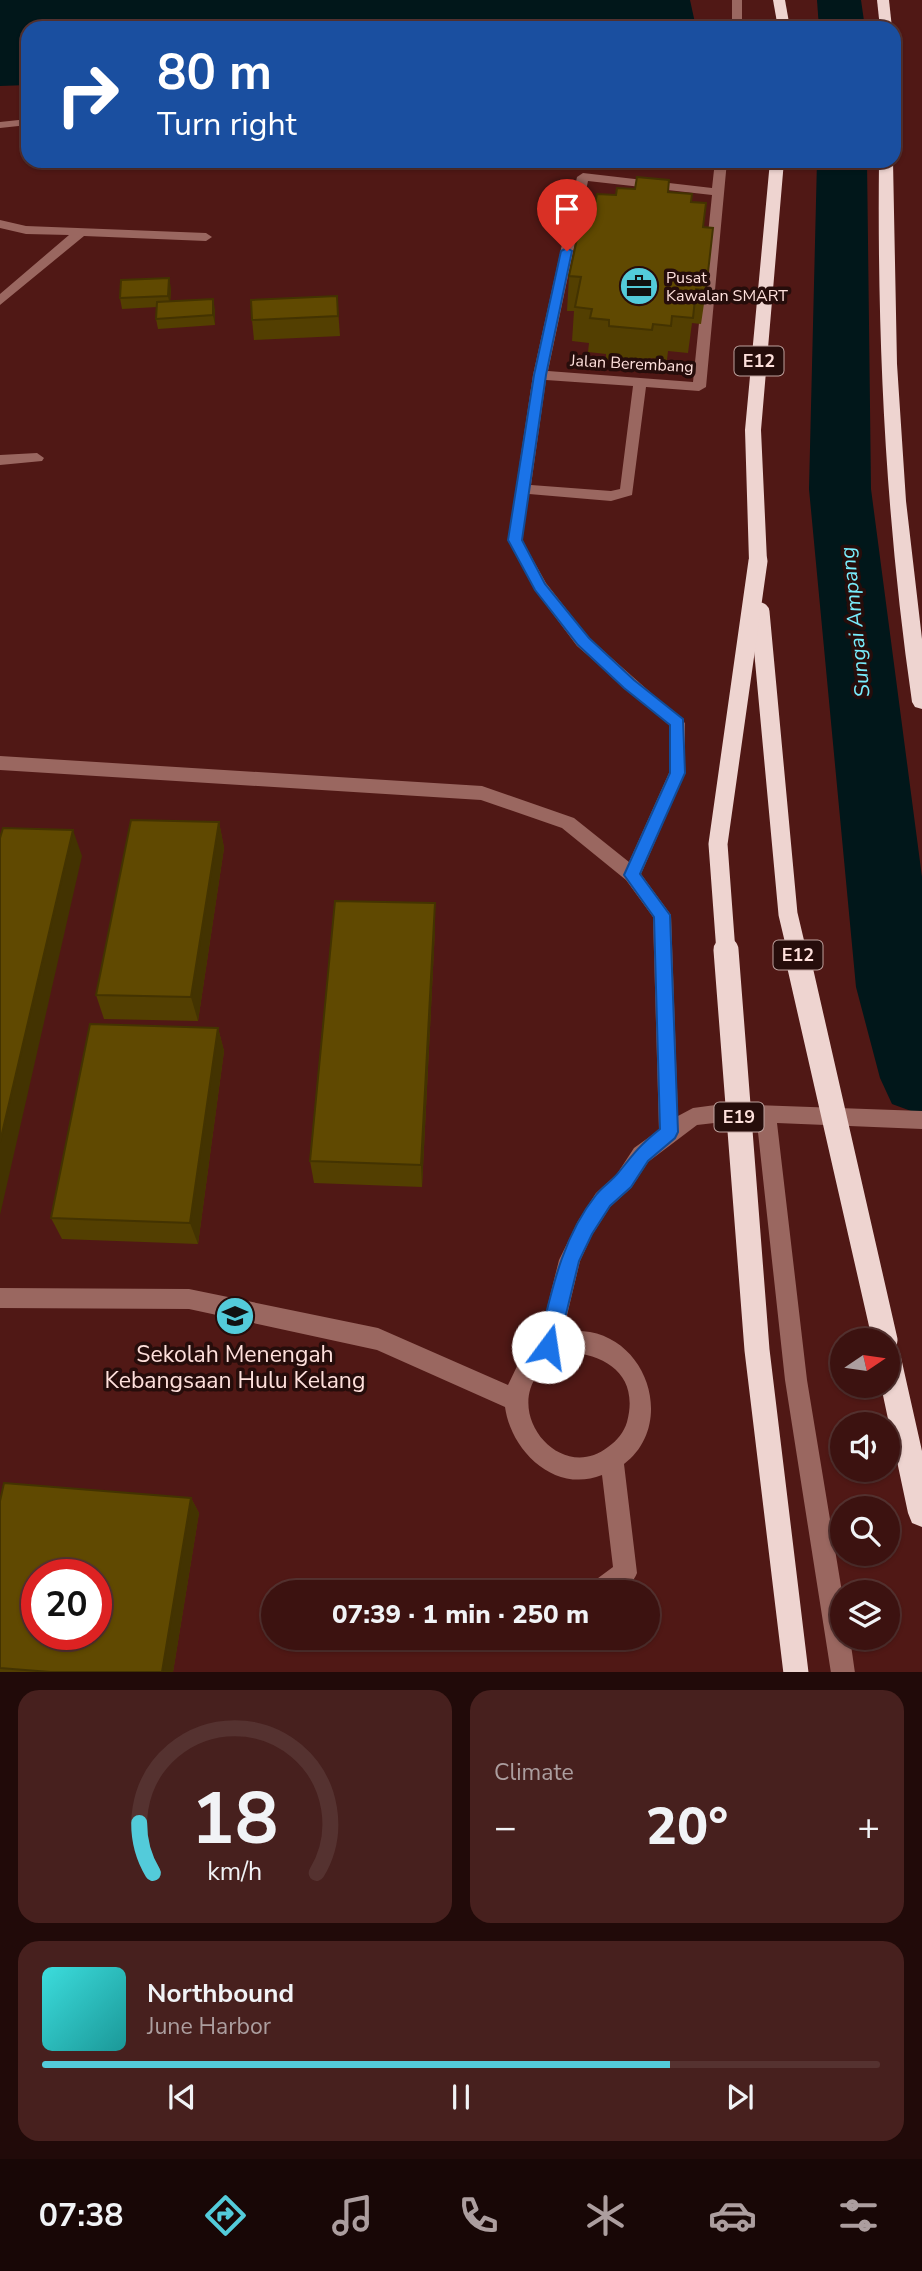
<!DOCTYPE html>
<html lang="en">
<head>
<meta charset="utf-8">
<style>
  body { margin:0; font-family:"Nunito Sans",sans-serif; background:#47201e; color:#f1f3f6; height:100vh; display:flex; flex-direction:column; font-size:26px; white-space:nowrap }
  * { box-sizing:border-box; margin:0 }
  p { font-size:23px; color:#ac9e9f }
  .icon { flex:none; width:38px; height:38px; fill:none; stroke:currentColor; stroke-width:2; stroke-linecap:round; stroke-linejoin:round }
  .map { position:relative; height:1672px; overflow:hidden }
  .side { display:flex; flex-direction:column; gap:18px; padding:18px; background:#210a09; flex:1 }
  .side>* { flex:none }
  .top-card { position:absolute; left:21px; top:21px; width:880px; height:147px; border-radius:21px; box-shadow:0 2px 5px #0004,0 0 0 2px #553230; background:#1a4fa0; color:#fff; overflow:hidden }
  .needle { width:46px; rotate:77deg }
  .controls { position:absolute; left:830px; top:1328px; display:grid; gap:14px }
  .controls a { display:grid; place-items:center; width:70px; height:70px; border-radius:50%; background:#3c1210; box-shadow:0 2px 5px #0004,0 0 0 2px #553230; font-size:35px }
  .speed { position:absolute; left:21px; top:1559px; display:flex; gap:14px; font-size:35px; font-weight:700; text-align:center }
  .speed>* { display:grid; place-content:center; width:91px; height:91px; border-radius:50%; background:#3c1210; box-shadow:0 2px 5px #0004,0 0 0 2px #553230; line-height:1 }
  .speed .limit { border:10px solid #d22; background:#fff; color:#111 }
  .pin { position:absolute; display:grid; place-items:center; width:60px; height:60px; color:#fff; margin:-72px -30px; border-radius:50% 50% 50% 0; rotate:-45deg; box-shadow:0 0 7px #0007 }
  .pin .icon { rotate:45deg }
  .me { position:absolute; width:77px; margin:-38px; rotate:14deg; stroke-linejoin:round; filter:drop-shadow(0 0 5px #0008) }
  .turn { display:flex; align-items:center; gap:24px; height:147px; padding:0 21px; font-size:32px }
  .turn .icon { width:91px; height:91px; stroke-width:2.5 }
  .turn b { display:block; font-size:49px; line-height:60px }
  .big { font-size:52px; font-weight:800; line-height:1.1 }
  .side .card { flex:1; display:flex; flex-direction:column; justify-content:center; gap:10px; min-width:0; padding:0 24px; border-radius:21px; background:#47201e }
  .side .dial { align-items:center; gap:0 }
  .dial svg { height:182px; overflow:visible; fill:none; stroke:#553230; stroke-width:7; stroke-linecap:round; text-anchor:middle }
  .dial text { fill:#f1f3f6; stroke:none }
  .song { display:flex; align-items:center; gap:21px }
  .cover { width:84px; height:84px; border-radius:10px; background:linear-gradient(135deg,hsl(180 70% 55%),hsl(180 70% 35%)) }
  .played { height:7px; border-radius:4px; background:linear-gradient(90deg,#53cbda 75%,#553230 75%) }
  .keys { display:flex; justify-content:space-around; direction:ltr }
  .heat { display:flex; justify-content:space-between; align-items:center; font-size:38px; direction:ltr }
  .side .tiles { flex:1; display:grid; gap:18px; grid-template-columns:1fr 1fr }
  .card:last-child { grid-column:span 2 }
  .trip { position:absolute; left:261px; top:1580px; width:399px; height:70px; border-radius:35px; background:#3c1210; box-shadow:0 2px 5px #0004,0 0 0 2px #553230; font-weight:800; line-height:70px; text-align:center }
  .tabs { display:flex; height:112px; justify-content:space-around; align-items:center; background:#180706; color:#ac9e9f }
  .tabs .icon { width:49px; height:49px }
  .tabs .selected { color:#53cbda }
  .tabs b { font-size:32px; color:#f1f3f6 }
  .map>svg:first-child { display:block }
  .water { fill:#01171a }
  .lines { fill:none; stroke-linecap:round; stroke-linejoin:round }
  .river { fill:#01171a; fill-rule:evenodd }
  .minor { fill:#9a6760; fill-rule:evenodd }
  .highway { fill:#eed4d0; fill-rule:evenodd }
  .highway-bridge-far1 { stroke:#eed4d0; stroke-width:19 }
  .highway-bridge { stroke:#eed4d0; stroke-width:25 }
  .wall { fill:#533f01 }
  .shaded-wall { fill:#433301 }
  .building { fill:#604901; stroke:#433301; stroke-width:2; fill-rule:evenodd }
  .route { fill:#1a73e8; stroke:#114b97; stroke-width:2 }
  .labels { text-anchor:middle; stroke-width:7; stroke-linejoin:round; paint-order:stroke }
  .far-poi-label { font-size:16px; fill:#fee0dc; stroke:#260d0b; text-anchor:start }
  .far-street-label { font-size:16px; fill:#fee0dc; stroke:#260d0b }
  .shield { fill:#260d0b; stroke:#bda19d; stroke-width:2 }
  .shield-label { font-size:18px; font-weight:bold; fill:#fee0dc }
  .water-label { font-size:21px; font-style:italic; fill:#79eefe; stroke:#260d0b }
  .near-poi-label { font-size:23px; fill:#fee0dc; stroke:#260d0b }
</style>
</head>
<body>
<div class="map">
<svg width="922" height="1673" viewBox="0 0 922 1673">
  <rect width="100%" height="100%" fill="#501815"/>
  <path class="water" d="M0 0H690L695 23 685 28H28V85L0 86Z"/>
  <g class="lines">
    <g class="river">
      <path d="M817 0H861L865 28H819Z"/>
      <path d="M817 161H867L871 489 922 877V1115L892 1104 880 1078 856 987 809 489Z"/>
    </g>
    <g class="minor">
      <rect x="732" y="0" width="10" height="28"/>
      <path d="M28 119V125L0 128V122Z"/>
      <path d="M715 161H727L706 387 699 391 646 387 632 495 611 501 529 494 522 540 546 583 589 638 685 723V773L641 874 671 915 678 1116 693 1108 723 1104 922 1111V1129L777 1123 807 1380 842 1592V1638H850L855 1673H831L785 1380 757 1123 723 1122 697 1125 648 1162 631 1188 610 1207 592 1235 580 1261 563 1332C571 1329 581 1331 590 1332 650 1343 674 1426 624 1464L637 1573C628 1595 606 1594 586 1592L590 1584 613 1567 602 1475C555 1494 511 1451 505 1407L377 1350 189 1309 0 1308V1288L189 1289 378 1328 508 1385 520 1360 538 1344 559 1260 578 1221 596 1193 617 1174 634 1148 659 1130 653 917 626 880 562 828 481 800 0 770V756L482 786 574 818 629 862 669 773V725L577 646 535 590 508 540 533 375 577 177 583 173 712 188ZM588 181 712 195 693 382 548 371ZM546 380 633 386 620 489 611 491 531 485ZM568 1352C609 1355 639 1377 627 1422 624 1432 617 1441 608 1447 553 1490 483 1388 568 1352Z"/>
      <path d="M0 220 26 226 206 233 212 237 206 241 84 236 0 305V294L69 235 26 234 0 228Z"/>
      <path d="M37 453 44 458 42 461 0 465V455Z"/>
      <path d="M365 1638H399L396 1647 377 1651 368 1648Z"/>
    </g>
    <g class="highway">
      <path d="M773 0H785L790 28H778Z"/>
      <path d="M877 0H889L892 28H880Z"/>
      <path d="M770 161H784L761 430 767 561 764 565H752L749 561 745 430Z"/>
      <path d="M879 161H893L897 364 906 501 922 639V709L915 707 912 702C886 522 877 343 879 161Z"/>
      <path d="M886 1340H887L896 1344 900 1353 922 1451V1527L912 1523 908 1513 881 1386H887Z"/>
    </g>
    <g class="highway-bridge-far1">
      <path d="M760 612 788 914 797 952"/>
      <path d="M726 952 718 844 758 561"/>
    </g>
    <g class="highway-bridge">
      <path d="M726 950 757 1350 796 1673"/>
      <path d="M796 950 885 1340"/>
    </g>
  </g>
  <g class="wall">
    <path d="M668 192 691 202 703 227 706 290 701 324 692 323 688 353 668 351 667 360 649 358 648 364 606 360V354L588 352 589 343 572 341 574 311H567L569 276 592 217 616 195Z"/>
    <path d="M171 288 170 302 215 309V325L158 329 156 319 157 307 122 309 120 298Z"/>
    <path d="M337 296 340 336 254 340 252 320Z"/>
    <path d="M219 822 224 848 198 1021 104 1019 96 995Z"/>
    <path d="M435 929 422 1187 314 1183 310 1161Z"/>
    <path d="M218 1028 224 1051 198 1244 62 1239 51 1218Z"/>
    <path d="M191 1498 199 1513 173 1672H0V1501Z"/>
  </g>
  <g class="shaded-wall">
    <path d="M169 278 171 288 170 306 168 296Z"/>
    <path d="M213 299 215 309V325L213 315Z"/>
    <path d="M219 822 224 848 198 1021 191 997Z"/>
    <path d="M73 830 82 856 0 1215V1142Z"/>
    <path d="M435 903V929L422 1187 421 1165Z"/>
    <path d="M218 1028 224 1051 198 1244 190 1223Z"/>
    <path d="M191 1498 199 1513 173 1672H162Z"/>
  </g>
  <g class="building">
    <path d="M637 177 669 180 668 192 692 194 691 202 706 203 703 227 713 228 706 290 696 289 693 318 672 316 671 326 653 324 652 330 609 326V320L590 318 592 309 575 307 581 277 569 276 582 216 592 217 597 194 616 195 617 188 635 189Z"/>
    <path d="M169 278 168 296 120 298 121 280Z"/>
    <path d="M337 296 338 316 252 320 251 300Z"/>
    <path d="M213 299V315L156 319 157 302Z"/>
    <path d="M131 820 219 822 191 997 96 995Z"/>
    <path d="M3 828 73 830 0 1142V838Z"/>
    <path d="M335 901 435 903 421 1165 310 1161Z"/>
    <path d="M90 1024 218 1028 190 1223 51 1218Z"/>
    <path d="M4 1483 191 1498 162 1672H50L0 1668V1501ZM37 1575H96V1634H37Z"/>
  </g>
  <path class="route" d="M567 248 572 251 546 375 522 540 545 584 589 638 634 680 683 719 685 773 640 874 670 915 678 1132 675 1138 648 1161 631 1187 610 1206 592 1234 579 1261 558 1347 555 1354 548 1357 541 1354 538 1347C551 1294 561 1239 596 1195 602 1187 612 1181 619 1172 634 1153 640 1145 660 1129L654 917 624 875 670 773V725L624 688 578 645 535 590 508 540 534 375 561 251Z"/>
  <defs>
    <g id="office-disc" transform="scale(2.0125)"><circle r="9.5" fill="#53cbda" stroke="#260d0b"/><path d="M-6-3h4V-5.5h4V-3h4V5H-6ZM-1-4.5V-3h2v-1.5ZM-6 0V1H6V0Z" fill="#111"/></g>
    <g id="school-disc" transform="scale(2.0125)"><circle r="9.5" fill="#53cbda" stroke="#260d0b"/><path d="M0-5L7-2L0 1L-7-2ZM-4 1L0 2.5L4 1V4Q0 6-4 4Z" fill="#111"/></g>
  </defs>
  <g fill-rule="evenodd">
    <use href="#office-disc" x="639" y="286"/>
    <use href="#school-disc" x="235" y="1316"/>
  </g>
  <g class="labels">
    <g class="far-poi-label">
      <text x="666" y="283">Pusat<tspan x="666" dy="18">Kawalan SMART</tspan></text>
    </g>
    <g class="far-street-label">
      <text transform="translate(632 363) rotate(3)" y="6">Jalan Berembang</text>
    </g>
    <g class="shield">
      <rect x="734.5" y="346.5" width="49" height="29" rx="5"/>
      <rect x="773.5" y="940.5" width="49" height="29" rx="5"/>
      <rect x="714.5" y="1102.5" width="49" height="29" rx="5"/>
    </g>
    <g class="shield-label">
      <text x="759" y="367">E12</text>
      <text x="798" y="961">E12</text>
      <text x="739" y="1123">E19</text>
    </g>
    <g class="water-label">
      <text transform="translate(855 622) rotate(-96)" y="7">Sungai Ampang</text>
    </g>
    <g class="near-poi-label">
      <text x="235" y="1362">Sekolah Menengah<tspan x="235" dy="26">Kebangsaan Hulu Kelang</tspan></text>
    </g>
  </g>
</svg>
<div class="controls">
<a><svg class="needle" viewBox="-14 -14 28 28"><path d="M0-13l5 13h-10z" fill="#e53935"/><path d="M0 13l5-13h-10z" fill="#ac9e9f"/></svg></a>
<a><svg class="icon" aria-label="sound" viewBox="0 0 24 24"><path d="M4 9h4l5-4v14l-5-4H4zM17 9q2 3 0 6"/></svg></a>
<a><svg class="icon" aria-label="search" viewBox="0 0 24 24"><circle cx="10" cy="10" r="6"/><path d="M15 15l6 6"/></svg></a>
<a><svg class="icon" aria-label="layers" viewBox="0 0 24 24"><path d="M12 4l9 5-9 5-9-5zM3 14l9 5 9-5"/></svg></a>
</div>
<div class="speed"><div class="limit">20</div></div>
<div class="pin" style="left:567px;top:251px;background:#d93025"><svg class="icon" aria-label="arrive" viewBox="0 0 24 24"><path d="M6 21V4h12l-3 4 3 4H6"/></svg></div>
<svg class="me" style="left:548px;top:1347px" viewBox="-20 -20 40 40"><circle r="19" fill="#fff"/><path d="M0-13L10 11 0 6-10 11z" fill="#1a73e8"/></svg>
<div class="trip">07:39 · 1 min · 250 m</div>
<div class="top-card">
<div class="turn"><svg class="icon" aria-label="right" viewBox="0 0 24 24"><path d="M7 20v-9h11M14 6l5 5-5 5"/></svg><div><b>80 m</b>Turn right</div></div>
</div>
</div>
<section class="side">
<div class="tiles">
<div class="card dial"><svg viewBox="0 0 100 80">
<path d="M14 69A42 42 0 1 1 86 69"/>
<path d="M14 69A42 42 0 0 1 8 47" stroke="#53cbda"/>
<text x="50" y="56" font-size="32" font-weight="700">18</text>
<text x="50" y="72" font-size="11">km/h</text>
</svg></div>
<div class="card"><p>Climate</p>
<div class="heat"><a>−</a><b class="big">20°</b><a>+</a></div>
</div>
<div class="card">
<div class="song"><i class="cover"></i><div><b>Northbound</b><p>June Harbor</p></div></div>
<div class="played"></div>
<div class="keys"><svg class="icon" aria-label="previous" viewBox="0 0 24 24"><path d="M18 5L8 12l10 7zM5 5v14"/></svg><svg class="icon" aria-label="pause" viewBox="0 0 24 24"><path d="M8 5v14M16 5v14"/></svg><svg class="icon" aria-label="next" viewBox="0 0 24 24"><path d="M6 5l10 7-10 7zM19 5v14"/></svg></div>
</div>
</div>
</section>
<nav class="tabs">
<b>07:38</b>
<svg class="icon selected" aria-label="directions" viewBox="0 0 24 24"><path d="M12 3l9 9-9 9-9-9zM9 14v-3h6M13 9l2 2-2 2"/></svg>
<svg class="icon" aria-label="music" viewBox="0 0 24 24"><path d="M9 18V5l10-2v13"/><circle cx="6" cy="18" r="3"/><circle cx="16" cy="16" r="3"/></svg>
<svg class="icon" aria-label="phone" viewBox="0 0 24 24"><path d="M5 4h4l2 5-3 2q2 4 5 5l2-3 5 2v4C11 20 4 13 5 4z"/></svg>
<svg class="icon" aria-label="climate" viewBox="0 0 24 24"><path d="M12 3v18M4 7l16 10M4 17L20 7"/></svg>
<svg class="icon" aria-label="car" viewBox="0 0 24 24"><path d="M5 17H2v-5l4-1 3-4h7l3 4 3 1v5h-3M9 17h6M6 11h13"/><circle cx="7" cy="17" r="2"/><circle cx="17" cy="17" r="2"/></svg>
<svg class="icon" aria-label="filters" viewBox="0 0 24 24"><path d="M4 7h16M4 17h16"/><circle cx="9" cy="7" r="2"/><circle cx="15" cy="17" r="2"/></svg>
</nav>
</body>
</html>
